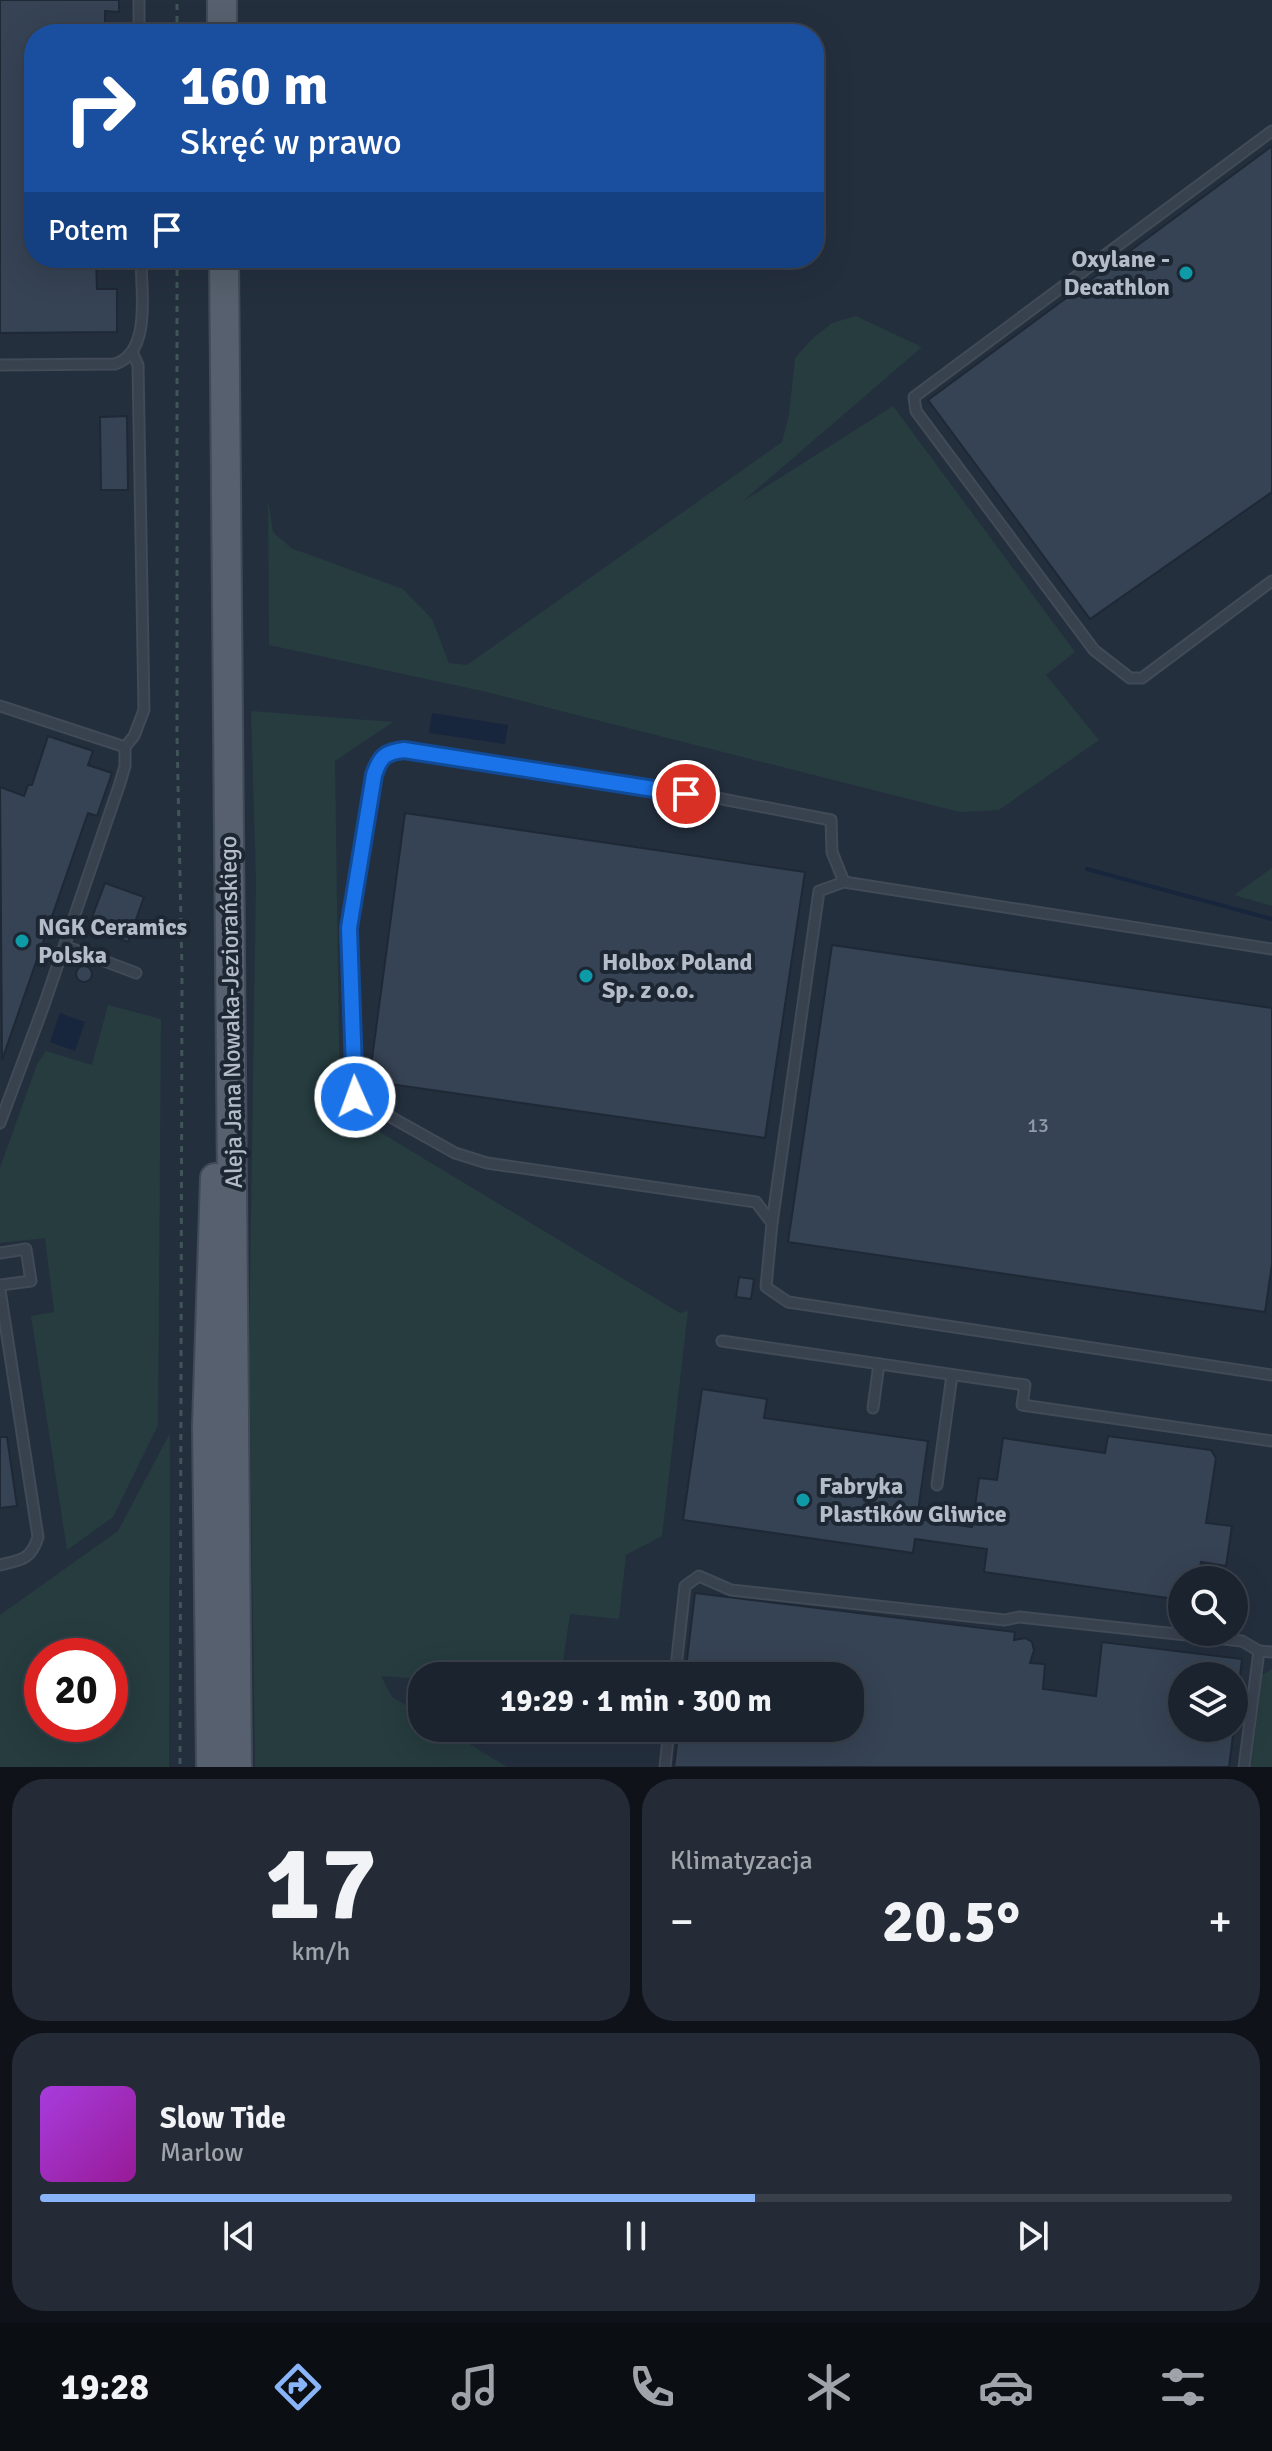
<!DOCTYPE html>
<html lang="pl">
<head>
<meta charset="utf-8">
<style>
  body { margin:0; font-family:Signika,sans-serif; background:#242b36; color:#f1f3f6; height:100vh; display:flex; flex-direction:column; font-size:30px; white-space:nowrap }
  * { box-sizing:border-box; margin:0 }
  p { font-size:26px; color:#a0a4aa }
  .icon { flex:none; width:44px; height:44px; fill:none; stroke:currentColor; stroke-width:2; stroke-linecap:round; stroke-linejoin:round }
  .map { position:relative; height:1767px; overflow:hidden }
  .side { display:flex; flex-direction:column; gap:12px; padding:12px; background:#0f1319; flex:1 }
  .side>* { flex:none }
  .hud { position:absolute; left:24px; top:24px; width:800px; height:244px; border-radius:32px; box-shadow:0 8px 32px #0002,0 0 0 2px #39404a; background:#1a4fa0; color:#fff; overflow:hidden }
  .fabs { position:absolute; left:1168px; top:1566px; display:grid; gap:16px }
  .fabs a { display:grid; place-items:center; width:80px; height:80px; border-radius:50%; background:#1b232e; box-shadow:0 8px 32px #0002,0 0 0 2px #39404a; font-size:40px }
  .speed { position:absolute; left:24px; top:1638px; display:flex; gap:16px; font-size:40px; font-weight:700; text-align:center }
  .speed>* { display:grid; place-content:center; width:104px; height:104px; border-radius:50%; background:#1b232e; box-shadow:0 8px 32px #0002,0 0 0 2px #39404a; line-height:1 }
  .speed .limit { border:12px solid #d22; background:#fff; color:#111 }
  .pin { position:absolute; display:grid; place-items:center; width:68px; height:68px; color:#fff; margin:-34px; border:4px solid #fff; border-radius:50%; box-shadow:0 2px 8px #0007 }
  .me { position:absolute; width:88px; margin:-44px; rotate:358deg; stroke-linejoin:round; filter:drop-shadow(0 0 6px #0008) }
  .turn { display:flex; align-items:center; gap:28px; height:168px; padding:0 24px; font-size:36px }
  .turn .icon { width:104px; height:104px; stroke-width:2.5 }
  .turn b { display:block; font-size:56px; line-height:68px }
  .then { display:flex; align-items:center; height:76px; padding:0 24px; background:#0003; gap:16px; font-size:30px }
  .big { font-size:60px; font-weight:700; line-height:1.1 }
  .side .widget { flex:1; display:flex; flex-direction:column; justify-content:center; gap:12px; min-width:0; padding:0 28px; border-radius:32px; background:#242b36 }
  .side .dial { align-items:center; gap:0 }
  .dial b { font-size:104px; line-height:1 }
  .song { display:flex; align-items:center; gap:24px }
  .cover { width:96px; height:96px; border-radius:12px; background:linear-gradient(135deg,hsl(280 70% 55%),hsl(300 70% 35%)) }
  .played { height:8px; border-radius:4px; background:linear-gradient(90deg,#8ab4f8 60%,#39404a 60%) }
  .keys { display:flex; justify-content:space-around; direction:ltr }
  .heat { display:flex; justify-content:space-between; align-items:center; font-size:44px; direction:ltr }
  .side .tiles { flex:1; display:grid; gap:12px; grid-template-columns:1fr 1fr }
  .widget:last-child { grid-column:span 2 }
  .trip { position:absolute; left:408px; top:1662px; width:456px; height:80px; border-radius:32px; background:#1b232e; box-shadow:0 8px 32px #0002,0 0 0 2px #39404a; font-weight:700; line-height:80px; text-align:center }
  .tab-bar { display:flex; height:128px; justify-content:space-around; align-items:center; background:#0b0e12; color:#a0a4aa }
  .tab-bar .icon { width:56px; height:56px }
  .tab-bar .selected { color:#8ab4f8 }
  .tab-bar b { font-size:36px; color:#f1f3f6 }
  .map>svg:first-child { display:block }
  .green { fill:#263c3f; fill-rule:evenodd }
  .water { fill:#17263c }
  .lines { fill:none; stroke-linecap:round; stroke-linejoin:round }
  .stream { stroke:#17263c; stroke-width:4 }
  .building { fill:#364354; stroke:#1f2835; stroke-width:2 }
  .service-casing { stroke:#414a57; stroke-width:13 }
  .primary-casing { stroke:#414a57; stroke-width:32 }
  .path { stroke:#3f5557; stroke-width:3; stroke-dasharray:6 6; stroke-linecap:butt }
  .service { stroke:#38414e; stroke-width:9 }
  .primary { stroke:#56606e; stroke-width:28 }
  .route-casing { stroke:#114b97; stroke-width:20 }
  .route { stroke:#1a73e8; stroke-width:14 }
  .culture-dot { fill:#0f9aa8; stroke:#1d2633; stroke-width:3 }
  .labels { text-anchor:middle; stroke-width:8; stroke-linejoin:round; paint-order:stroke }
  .number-label { font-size:20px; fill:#929caa }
  .poi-label { font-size:24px; font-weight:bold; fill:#b4bcc9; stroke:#1d2633; text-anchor:start }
  .street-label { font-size:24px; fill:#b4bcc9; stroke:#1d2633 }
</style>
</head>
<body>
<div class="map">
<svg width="1272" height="1767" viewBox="0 0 1272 1767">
  <rect width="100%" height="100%" fill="#242f3e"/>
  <g class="green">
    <path d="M856 316 922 347 742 502 893 406 1075 652 1046 675 1099 740 999 810 960 812 482 691 269 645 268 500 273 532 291 548 403 589 432 619 449 663 467 665 782 442 789 415 795 358 812 339 832 323Z"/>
    <path d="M251 711 393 722 335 761 340 1108 680 1313 688 1311 662 1536 626 1555 619 1619 570 1614 561 1676H422V1679L381 1676 392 1697 422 1715V1728H443L507 1767H255L249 1347 256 882Z"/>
    <path d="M1272 868V906L1234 895Z"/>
    <path d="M108 1005 161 1019 158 1425 113 1517 67 1550 31 1316 54 1312 45 1238 0 1243V1168L37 1064 46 1051 92 1065Z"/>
    <path d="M170 1433 169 1767H0V1615L118 1531ZM42 1656H110V1724H42Z"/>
    <path d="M1272 1669V1767H1251L1262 1675Z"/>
  </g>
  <g class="water">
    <path d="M432 713 508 725 505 744 429 733Z"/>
    <path d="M60 1013 85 1022 75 1051 50 1042Z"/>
  </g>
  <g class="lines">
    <path class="stream" d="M1087 869 1272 919"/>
  </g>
  <g class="building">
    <path d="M0 0H119V12L105 11V34H34V258H96L97 289H117V332L0 333Z"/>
    <path d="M1272 146V492L1090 619 928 400Z"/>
    <path d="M127 416 128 490H101L100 417Z"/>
    <path d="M48 736 93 751 88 765 112 773 97 816 88 813 2 1060 0 787 24 796 28 785H32Z"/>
    <path d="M405 813 805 872 765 1138 369 1081Z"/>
    <path d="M105 883 144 897 128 942 88 928Z"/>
    <path d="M832 945 1272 1008V1264L1265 1312 788 1242Z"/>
    <circle cx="84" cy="974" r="8"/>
    <path d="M739 1277 754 1279 751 1299 736 1297Z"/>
    <path d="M702 1389 767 1399 764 1418 928 1441 917 1519 972 1527 979 1478 997 1480 1003 1438 1105 1453 1108 1436 1211 1450 1216 1458 1206 1523 1232 1526 1226 1566 1201 1562 1198 1580H1182V1600L984 1572 987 1549 915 1539 913 1553 683 1520Z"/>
    <path d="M0 1437H7L17 1506 0 1508Z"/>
    <path d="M695 1593 1015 1632 1014 1640 1025 1638 1032 1642 1034 1650 1030 1663 1045 1664 1043 1689 1096 1696 1102 1642 1242 1659 1240 1676H1182V1728H1234L1229 1767H674L679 1728H850V1676H685Z"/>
  </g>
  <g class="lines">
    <g class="service-casing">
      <g id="service">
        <path d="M139 0V34"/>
        <path d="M1272 131 914 397 916 411 1094 650 1130 678H1142L1272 581"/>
        <path d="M0 365 115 364C152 352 141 290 141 258"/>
        <path d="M0 706 125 747V766L120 783 44 1005 0 1123"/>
        <path d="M125 747 134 736 144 710 138 365 133 354"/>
        <path d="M844 882 832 852 831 820 717 798 404 750C386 752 380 757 374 775L349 928 355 1097 455 1153 487 1163 756 1202 772 1223 766 1287 788 1302 1272 1375"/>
        <path d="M65 946 136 973"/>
        <path d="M772 1223 819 891 844 882 1272 949"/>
        <path d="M0 1253 26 1249 31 1281 0 1285"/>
        <path d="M0 1290 38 1537C31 1560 21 1560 0 1565"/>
        <path d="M722 1341 1025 1385 1022 1405 1272 1441"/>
        <path d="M873 1408 879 1364"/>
        <path d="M937 1485 952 1375"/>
        <path d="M675 1676 685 1586 699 1576 731 1590 1005 1620 1019 1617 1242 1641 1259 1651 1272 1652"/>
        <path d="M665 1767 669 1728"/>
        <path d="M1244 1767 1259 1651"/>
      </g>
    </g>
    <g class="primary-casing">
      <g id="primary">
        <path d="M222 0V34"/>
        <path d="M224 258 237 1767"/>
        <path d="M211 1767 207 1426 215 1178"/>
      </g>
    </g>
    <g class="path">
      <path d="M177 34V0"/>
      <path d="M177 258V735L182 972 180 1767"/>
    </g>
    <use href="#service" class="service"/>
    <use href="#primary" class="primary"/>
  </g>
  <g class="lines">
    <g class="route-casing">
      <path id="route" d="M355 1097 349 928 374 775C380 757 385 752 404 750L686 794"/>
    </g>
    <use href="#route" class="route"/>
  </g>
  <g class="culture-dot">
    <circle cx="1186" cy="273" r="8"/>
    <circle cx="22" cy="941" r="8"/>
    <circle cx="586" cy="976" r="8"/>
    <circle cx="803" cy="1500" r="8"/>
  </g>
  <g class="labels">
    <g class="number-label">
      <text x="1038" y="1132">13</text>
    </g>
    <g class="poi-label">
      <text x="1170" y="267" text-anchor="end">Oxylane -<tspan x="1170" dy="28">Decathlon</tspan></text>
      <text x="38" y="935">NGK Ceramics<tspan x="38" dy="28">Polska</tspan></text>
      <text x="602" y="970">Holbox Poland<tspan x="602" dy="28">Sp. z o.o.</tspan></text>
      <text x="819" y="1494">Fabryka<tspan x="819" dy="28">Plastików Gliwice</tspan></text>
    </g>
    <g class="street-label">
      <text transform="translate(231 1012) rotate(-91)" y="8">Aleja Jana Nowaka-Jeziorańskiego</text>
    </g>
  </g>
</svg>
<div class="fabs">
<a><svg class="icon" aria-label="search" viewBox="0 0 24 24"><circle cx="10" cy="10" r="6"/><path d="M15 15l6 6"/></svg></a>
<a><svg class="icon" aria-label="layers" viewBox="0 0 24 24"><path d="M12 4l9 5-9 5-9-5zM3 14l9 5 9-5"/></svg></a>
</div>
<div class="speed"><div class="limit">20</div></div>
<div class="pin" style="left:686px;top:794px;background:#d93025"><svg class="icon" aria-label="arrive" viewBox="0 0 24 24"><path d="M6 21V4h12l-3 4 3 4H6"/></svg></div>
<svg class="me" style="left:355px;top:1097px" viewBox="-20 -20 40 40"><circle r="17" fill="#1a73e8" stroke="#fff" stroke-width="3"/><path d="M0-11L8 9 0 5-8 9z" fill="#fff"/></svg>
<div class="trip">19:29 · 1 min · 300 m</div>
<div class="hud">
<div class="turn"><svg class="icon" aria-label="right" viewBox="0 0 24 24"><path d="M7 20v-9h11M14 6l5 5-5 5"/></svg><div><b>160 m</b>Skręć w prawo</div></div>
<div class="then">Potem<svg class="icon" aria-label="arrive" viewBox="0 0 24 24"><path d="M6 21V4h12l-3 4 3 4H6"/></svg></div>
</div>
</div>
<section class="side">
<div class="tiles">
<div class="widget dial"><b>17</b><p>km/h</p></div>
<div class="widget"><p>Klimatyzacja</p>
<div class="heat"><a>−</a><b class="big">20.5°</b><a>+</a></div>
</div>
<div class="widget">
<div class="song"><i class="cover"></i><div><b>Slow Tide</b><p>Marlow</p></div></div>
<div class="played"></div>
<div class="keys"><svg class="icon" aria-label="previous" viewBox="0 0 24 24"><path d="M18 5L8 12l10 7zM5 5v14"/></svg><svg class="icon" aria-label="pause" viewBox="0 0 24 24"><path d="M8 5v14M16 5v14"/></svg><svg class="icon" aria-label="next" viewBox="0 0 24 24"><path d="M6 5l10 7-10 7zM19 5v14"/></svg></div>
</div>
</div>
</section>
<nav class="tab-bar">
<b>19:28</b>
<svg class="icon selected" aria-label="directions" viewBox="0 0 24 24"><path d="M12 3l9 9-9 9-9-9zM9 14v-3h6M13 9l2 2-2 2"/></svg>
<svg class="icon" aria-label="music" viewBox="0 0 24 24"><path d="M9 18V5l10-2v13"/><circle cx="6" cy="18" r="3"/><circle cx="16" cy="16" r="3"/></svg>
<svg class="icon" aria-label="phone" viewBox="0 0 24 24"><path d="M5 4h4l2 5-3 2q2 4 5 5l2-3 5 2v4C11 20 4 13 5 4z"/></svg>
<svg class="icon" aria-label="climate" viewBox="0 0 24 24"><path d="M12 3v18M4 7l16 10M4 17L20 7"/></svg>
<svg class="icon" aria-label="car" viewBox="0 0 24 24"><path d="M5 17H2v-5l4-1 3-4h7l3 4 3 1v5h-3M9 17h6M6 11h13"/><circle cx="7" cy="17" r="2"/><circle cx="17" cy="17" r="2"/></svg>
<svg class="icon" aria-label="filters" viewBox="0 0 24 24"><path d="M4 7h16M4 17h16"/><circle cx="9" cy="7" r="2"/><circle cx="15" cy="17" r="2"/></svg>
</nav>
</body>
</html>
